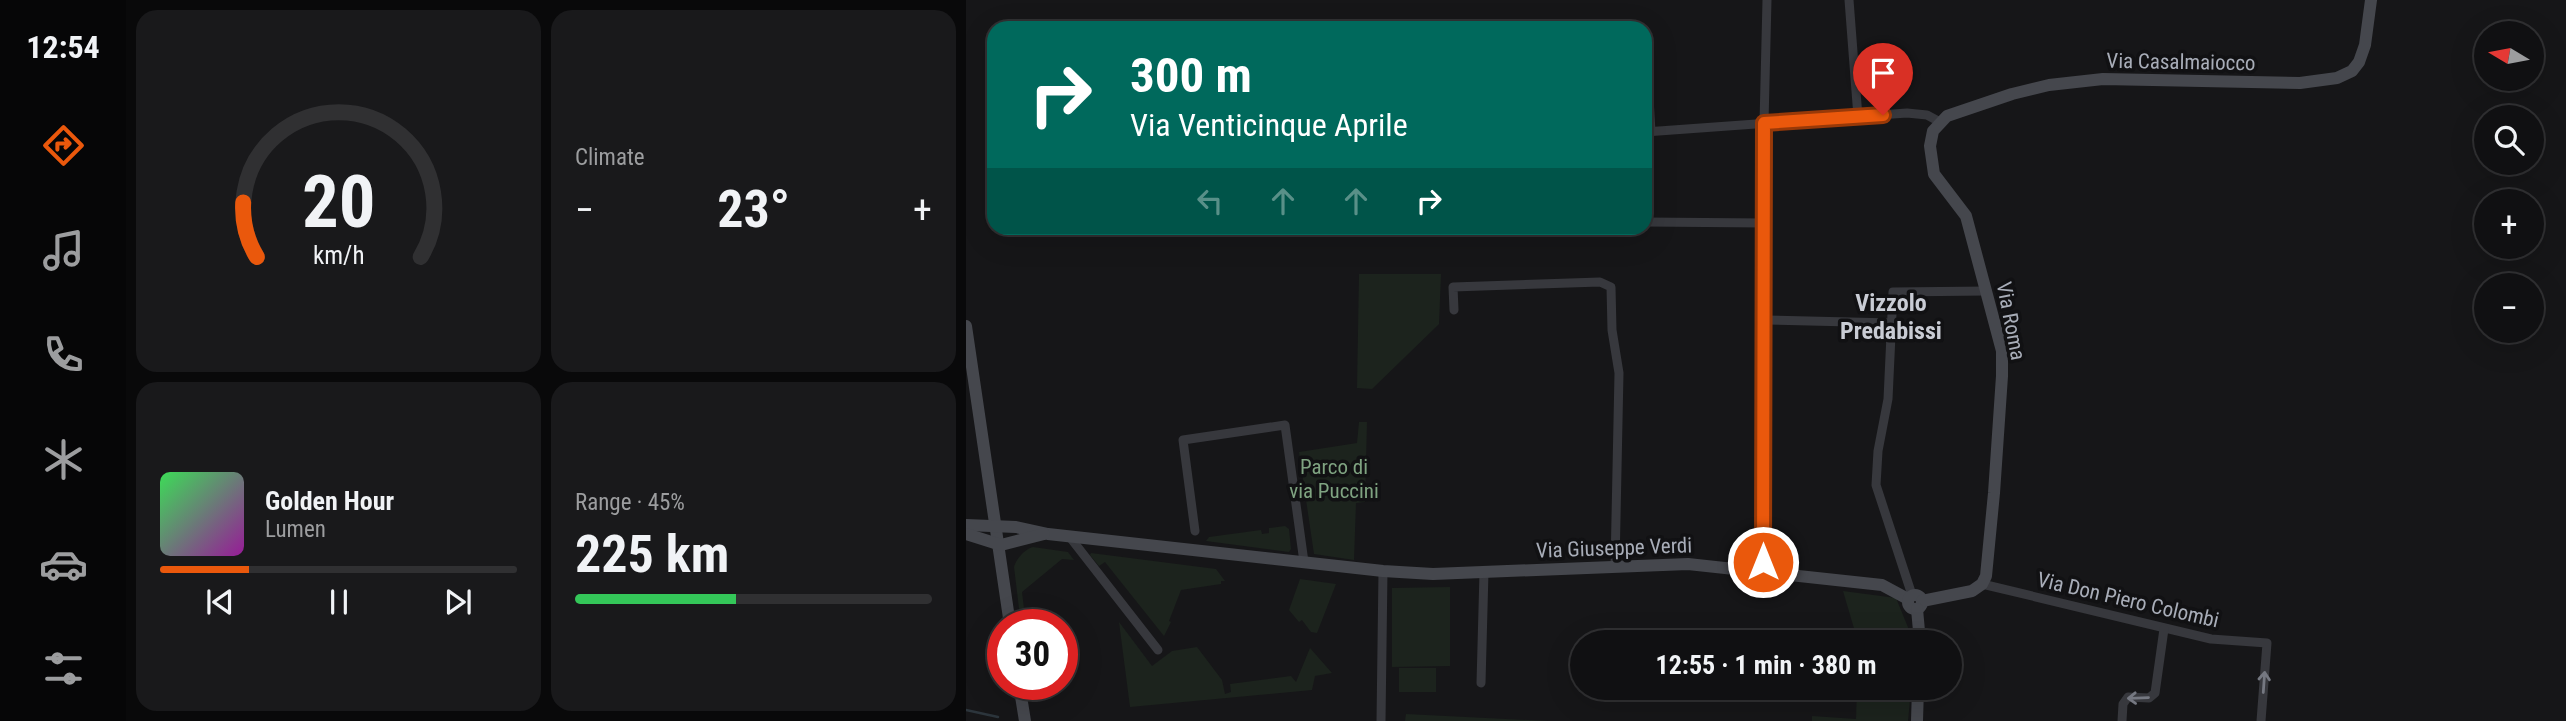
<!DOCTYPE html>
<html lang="en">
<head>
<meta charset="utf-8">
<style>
  body { margin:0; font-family:"Roboto Condensed",sans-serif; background:#19191b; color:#f1f3f6; height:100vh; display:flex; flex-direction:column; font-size:26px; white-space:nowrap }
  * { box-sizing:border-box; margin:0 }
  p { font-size:23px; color:#9c9d9f }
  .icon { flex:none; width:38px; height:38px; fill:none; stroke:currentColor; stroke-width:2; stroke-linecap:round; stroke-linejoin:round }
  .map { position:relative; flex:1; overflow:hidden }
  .side { display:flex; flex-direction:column; gap:10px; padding:10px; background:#09090a; width:840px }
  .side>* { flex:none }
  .hud { position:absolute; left:21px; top:21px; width:665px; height:214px; border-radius:21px; box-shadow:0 7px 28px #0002,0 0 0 2px #303032; background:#00695c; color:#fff; overflow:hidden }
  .needle { width:46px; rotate:280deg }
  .controls { position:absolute; left:1508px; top:21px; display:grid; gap:14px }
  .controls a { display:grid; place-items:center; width:70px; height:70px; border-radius:50%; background:#101012; box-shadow:0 7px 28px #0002,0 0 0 2px #303032; font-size:35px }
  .speed { position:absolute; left:21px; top:609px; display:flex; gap:14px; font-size:35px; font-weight:700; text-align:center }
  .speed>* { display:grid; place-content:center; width:91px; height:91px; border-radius:50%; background:#101012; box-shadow:0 7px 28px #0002,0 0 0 2px #303032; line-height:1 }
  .speed .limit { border:10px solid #d22; background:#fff; color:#111 }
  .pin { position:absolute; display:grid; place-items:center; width:60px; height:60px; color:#fff; margin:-72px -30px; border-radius:50% 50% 50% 0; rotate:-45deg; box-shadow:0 0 7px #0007 }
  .pin .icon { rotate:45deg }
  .me { position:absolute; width:77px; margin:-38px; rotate:0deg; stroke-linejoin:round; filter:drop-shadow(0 0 5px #0008) }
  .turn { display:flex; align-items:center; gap:24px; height:147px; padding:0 28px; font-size:32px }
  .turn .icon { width:91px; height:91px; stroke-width:2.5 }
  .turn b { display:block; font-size:49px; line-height:60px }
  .lanes { display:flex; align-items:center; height:66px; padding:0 28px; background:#0003; justify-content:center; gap:35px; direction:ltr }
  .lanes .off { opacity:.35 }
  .big { font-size:52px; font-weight:700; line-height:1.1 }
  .side .widget { flex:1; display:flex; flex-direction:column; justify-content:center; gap:10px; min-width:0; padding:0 24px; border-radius:21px; background:#19191b }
  .side .dial { align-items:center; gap:0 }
  .dial svg { height:182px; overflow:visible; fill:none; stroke:#303032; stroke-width:7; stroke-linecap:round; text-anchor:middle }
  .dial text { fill:#f1f3f6; stroke:none }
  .song { display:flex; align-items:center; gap:21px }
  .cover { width:84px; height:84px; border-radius:10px; background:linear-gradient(135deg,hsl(130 70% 55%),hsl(300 70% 35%)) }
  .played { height:7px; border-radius:4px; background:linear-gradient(90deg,#ea580c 25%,#303032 25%) }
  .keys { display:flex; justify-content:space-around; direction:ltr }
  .heat { display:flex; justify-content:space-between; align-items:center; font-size:38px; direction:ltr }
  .charge { height:10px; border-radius:5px; background:linear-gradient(90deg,#34c759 45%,#303032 0) }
  .side .tiles { flex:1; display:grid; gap:10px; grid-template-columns:repeat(2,1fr) }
  .trip { position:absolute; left:604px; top:630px; width:392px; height:70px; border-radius:35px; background:#101012; box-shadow:0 7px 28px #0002,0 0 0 2px #303032; font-weight:700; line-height:70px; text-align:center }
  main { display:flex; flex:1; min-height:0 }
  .dock { display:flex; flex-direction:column; width:126px; justify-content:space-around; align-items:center; background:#060607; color:#9c9d9f }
  .dock .icon { width:49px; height:49px }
  .dock .on { color:#ea580c }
  .dock b { font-size:32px; color:#f1f3f6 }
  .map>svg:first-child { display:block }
  .green { fill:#1c231d }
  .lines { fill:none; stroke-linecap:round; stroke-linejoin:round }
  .stream { stroke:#2c353c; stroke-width:2.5 }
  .street { stroke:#37383d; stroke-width:9 }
  .secondary { stroke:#45474d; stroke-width:12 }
  .oneway { stroke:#757881 }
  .route-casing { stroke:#983908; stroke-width:18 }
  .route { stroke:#ea580c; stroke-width:12 }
  .labels { text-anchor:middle; stroke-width:7; stroke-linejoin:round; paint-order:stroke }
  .street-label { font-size:21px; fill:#a8adb8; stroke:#111113 }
  .park-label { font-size:21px; fill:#7fa381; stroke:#111113 }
  .quarter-label { font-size:24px; font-weight:bold; fill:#c9ccd4; stroke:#111113 }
</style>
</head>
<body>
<main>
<nav class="dock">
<b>12:54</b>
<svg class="icon on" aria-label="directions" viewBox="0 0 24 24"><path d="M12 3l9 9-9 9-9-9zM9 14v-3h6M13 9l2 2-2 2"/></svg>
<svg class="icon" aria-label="music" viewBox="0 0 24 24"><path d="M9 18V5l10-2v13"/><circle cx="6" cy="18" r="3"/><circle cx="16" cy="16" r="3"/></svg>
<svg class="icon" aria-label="phone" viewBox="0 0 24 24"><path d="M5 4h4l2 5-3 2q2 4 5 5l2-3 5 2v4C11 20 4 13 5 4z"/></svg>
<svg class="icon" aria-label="climate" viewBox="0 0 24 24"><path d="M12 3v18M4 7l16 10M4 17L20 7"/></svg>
<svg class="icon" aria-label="car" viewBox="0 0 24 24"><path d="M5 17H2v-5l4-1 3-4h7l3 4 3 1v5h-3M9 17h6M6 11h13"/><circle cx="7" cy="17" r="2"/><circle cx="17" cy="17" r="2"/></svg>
<svg class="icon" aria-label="filters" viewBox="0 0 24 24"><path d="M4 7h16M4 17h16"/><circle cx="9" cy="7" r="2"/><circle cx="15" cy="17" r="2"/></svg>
</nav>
<section class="side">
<div class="tiles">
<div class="widget dial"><svg viewBox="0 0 100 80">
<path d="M14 69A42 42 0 1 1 86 69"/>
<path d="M14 69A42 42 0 0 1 8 45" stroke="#ea580c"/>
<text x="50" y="56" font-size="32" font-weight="700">20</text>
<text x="50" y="72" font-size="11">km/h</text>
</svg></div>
<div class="widget"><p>Climate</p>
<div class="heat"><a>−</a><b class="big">23°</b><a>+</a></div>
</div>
<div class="widget">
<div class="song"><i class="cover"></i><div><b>Golden Hour</b><p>Lumen</p></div></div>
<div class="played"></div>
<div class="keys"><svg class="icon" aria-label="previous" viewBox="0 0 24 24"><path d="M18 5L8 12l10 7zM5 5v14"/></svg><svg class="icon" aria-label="pause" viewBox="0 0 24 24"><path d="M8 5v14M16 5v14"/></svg><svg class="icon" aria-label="next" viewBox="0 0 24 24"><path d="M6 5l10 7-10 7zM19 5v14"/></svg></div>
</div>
<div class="widget"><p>Range · 45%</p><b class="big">225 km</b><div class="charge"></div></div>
</div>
</section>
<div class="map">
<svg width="1600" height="721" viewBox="0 0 1600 721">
  <rect width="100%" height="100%" fill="#161618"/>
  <g class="green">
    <path d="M393 274H475L473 324 406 389 391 388Z"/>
    <path d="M393 422H401L399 502 390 503 388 560 348 554 333 452 391 443Z"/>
    <path d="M319 526 323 529 325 549 323 552 240 541 243 537 295 530 296 534 303 533V528Z"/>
    <path d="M67 547 102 552 108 560 96 559 56 592 60 625H55L48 567C50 559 59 549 67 547Z"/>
    <path d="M125 553 250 569 259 581H255V584L215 590 203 621 205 622 198 636 139 562 133 566 124 555Z"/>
    <path d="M334 579 370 584 351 633 345 632 336 620 333 622 323 610Z"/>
    <path d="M484 587V666L426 667V588Z"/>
    <path d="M877 591 930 598 948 642H892Z"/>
    <path d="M153 622 186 666 206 651 231 647 256 680 259 694 265 692 264 684 325 676 330 682 344 648 366 673 349 676 346 690 164 707Z"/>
    <rect x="433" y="668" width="37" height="24"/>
    <path d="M891 688H945L942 721H846V716L890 719Z"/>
    <path d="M440 714 582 721H439Z"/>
  </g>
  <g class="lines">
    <path class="stream" d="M0 710 32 717"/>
    <g class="street">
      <path d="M883 0 892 117"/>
      <path d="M679 30 685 132"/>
      <path d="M679 132 941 113 961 115 974 122"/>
      <path d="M679 222 799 223"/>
      <path d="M488 310 487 287 634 282 645 287 646 330 653 373 649 566"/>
      <path d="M799 320 926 323"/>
      <path d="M229 531 217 440 319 425 338 562"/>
      <path d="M103 536 192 650"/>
      <path d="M797 571 798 123 801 0"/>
      <path d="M1016 584 1245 639 1301 643 1295 721"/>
      <path d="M946 595 910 485 912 451 922 399 927 292 1021 291"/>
      <path d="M515 683 518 572"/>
      <path d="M415 721 417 571"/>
      <path d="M1156 721 1157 704 1162 697 1183 698 1189 693 1198 629"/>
    </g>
    <g class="secondary">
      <path d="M0 326 44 625"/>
      <path d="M0 525 50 527 82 534 417 571 467 574 722 564 916 585 942 599"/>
      <path d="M0 534 35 545 78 534"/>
      <circle cx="949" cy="602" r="7"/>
      <path d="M956 601 1006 591 1016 584 1020 576 1028 493 1036 376V351L1000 216 968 174 964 146 967 131 981 116 1046 94 1083 85 1137 79 1334 83 1371 78 1386 71 1393 62 1399 45 1405 0"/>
      <path d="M951 609 954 642"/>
      <path d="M53 684 59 721"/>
      <path d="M951 721 952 688"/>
    </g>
  </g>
  <defs><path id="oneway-shaft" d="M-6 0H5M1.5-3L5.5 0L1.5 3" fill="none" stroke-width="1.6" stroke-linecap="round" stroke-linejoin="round" transform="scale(1.75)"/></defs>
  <g class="oneway">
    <use href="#oneway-shaft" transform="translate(1298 682) rotate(-86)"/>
    <use href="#oneway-shaft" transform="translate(1172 698) rotate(178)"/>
  </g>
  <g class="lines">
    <g class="route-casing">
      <path id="route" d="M797 562 798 123 917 115"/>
    </g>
    <use href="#route" class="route"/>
  </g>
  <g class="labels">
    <g class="street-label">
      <text transform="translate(1215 62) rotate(1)" y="7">Via Casalmaiocco</text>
      <text transform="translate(1045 321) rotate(79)" y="7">Via Roma</text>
      <text transform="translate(648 548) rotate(-2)" y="7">Via Giuseppe Verdi</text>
      <text transform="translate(1162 600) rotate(13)" y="7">Via Don Piero Colombi</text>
    </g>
    <g class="park-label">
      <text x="368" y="474">Parco di<tspan x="368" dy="24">via Puccini</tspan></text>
    </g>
    <g class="quarter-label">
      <text x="925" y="311">Vizzolo<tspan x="925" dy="28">Predabissi</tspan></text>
    </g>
  </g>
</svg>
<div class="controls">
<a><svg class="needle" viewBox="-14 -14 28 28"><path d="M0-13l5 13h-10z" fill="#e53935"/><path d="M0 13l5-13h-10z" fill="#9c9d9f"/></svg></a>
<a><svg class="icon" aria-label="search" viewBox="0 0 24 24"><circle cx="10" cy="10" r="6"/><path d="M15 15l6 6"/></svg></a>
<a>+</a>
<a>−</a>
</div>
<div class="speed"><div class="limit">30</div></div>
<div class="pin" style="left:917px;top:115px;background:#d93025"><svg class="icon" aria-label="arrive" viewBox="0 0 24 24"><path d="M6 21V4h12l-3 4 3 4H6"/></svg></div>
<svg class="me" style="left:797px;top:562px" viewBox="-20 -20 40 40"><circle r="17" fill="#ea580c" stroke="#fff" stroke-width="3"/><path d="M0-11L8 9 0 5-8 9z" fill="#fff"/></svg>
<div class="trip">12:55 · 1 min · 380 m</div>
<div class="hud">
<div class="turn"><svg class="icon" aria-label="right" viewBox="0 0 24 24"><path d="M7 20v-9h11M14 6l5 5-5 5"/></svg><div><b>300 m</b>Via Venticinque Aprile</div></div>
<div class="lanes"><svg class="icon off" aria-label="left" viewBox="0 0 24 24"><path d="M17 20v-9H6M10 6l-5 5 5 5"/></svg><svg class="icon off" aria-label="ahead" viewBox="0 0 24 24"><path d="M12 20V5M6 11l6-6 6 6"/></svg><svg class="icon off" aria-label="ahead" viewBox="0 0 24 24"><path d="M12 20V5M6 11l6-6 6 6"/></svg><svg class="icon" aria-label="right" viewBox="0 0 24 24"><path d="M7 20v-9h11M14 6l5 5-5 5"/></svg></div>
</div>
</div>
</main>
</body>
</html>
